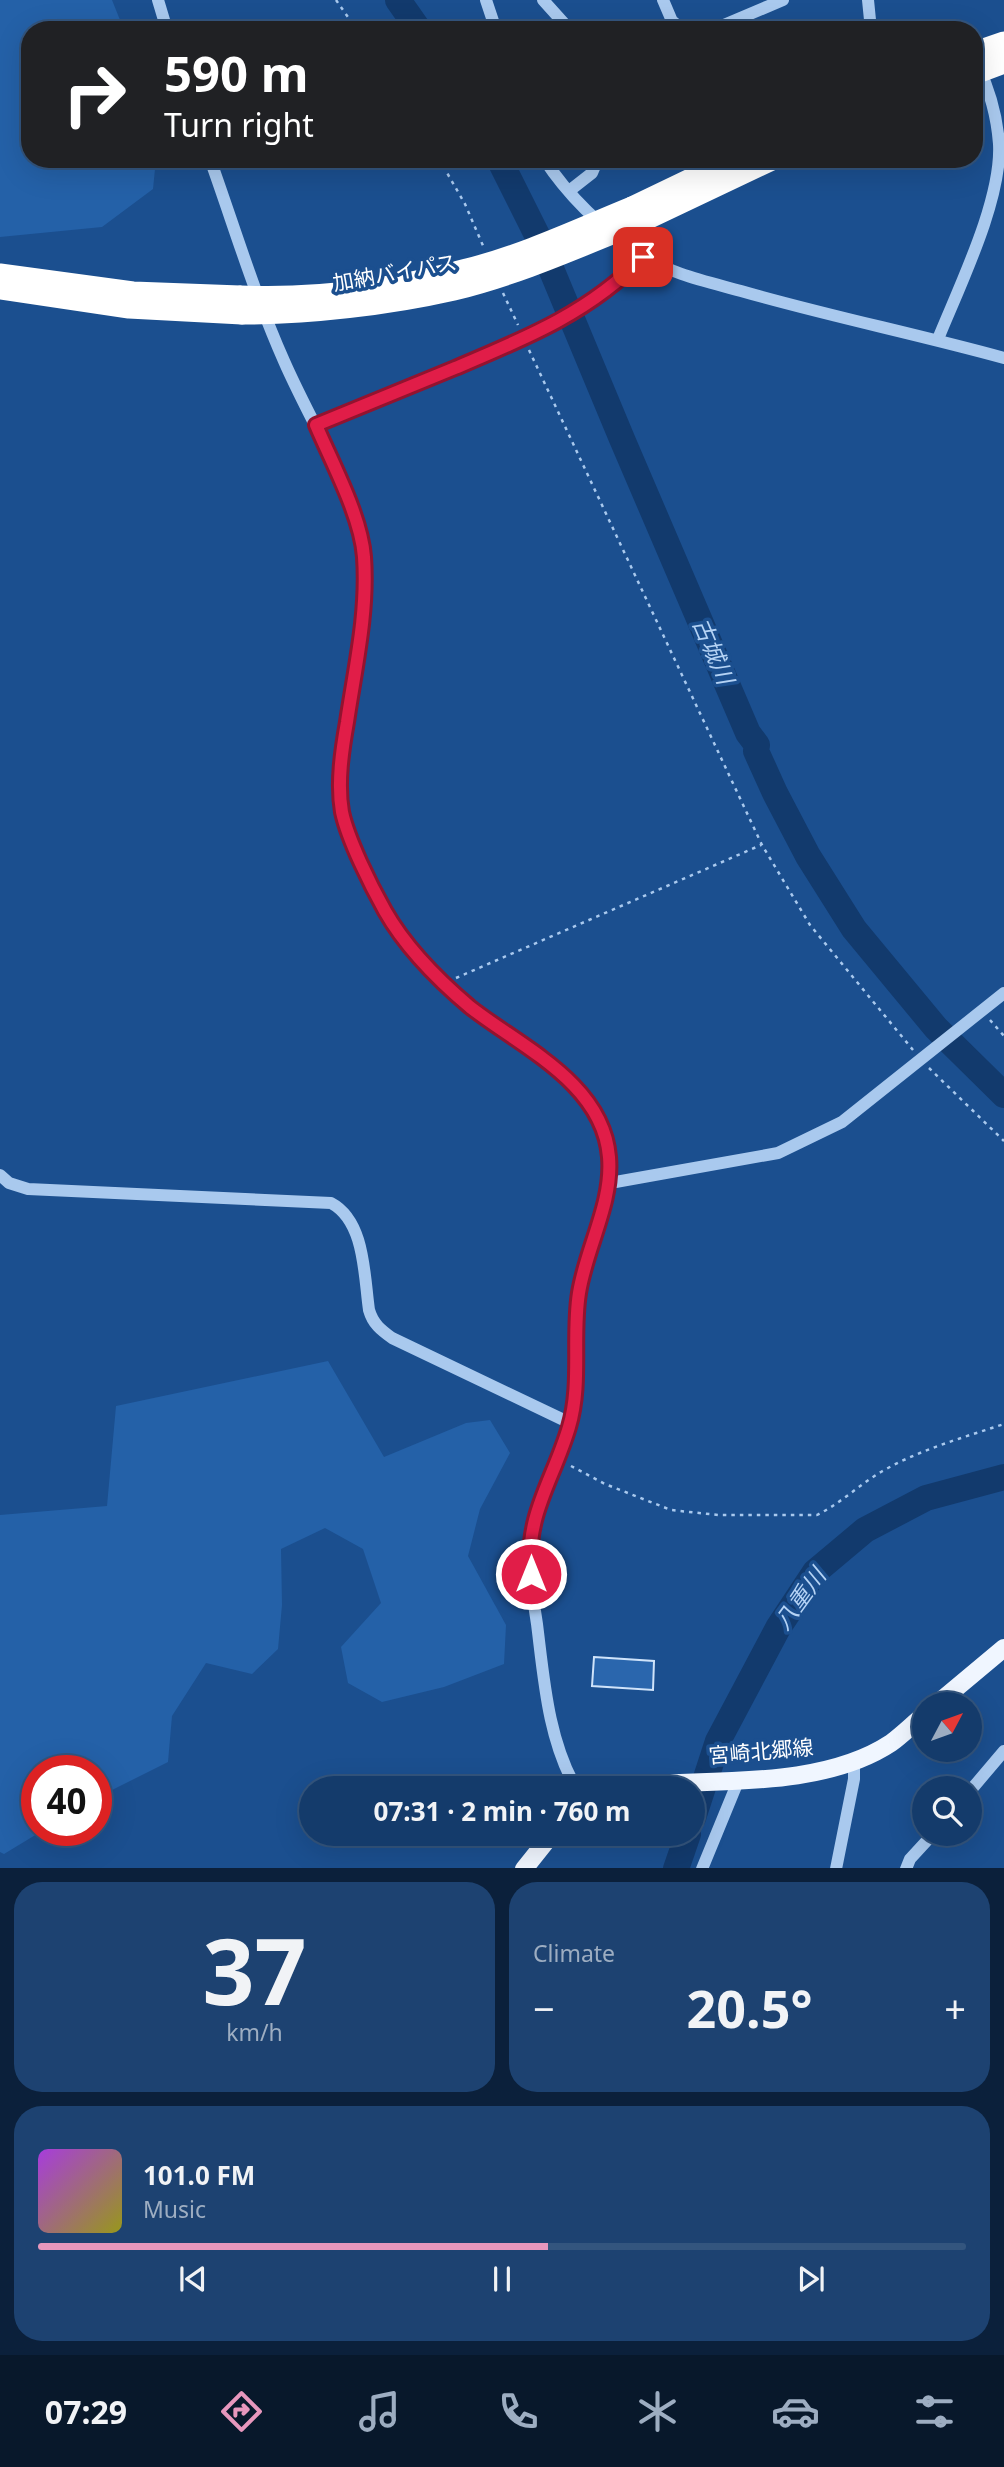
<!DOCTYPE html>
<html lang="en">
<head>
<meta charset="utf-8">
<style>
  body { margin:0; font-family:"Noto Sans","Noto Sans JP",sans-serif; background:#1d4271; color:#f1f3f6; height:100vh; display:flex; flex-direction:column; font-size:26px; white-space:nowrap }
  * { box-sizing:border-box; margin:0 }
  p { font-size:23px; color:#9dadc1 }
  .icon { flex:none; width:38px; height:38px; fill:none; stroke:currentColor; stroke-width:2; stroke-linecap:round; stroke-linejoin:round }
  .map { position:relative; height:1868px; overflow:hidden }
  .sheet { display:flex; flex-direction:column; gap:14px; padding:14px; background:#0b203b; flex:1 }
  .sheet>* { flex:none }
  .hud { position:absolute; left:21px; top:21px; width:962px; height:147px; border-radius:28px; box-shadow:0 7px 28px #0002,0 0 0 2px #33557e; background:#202124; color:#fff; overflow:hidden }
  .needle { width:46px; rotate:49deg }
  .tools { position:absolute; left:912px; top:1692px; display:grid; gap:14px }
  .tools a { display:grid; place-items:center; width:70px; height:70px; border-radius:50%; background:#143b6b; box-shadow:0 7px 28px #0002,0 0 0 2px #33557e; font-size:35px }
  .speed { position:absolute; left:21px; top:1755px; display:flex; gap:14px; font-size:35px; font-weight:700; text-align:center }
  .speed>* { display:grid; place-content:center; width:91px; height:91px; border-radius:50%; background:#143b6b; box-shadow:0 7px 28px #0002,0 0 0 2px #33557e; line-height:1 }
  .speed .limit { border:10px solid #d22; background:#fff; color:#111 }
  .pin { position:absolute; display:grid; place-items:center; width:60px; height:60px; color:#fff; margin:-30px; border-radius:14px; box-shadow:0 4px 10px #0006 }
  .me { position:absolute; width:77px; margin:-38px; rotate:0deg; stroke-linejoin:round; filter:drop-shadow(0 0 5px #0008) }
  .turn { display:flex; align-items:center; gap:24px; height:147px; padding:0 28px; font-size:32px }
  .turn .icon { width:91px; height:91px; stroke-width:2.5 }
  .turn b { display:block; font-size:49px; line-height:60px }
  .big { font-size:52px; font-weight:700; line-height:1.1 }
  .sheet .card { flex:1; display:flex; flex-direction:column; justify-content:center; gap:10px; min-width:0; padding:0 24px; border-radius:28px; background:#1d4271 }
  .sheet .dial { align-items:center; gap:0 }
  .dial b { font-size:91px; line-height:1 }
  .song { display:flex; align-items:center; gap:21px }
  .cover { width:84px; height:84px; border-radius:10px; background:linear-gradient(135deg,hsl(280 70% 55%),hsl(60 70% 35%)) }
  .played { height:7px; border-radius:4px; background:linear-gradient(90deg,#e797bd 55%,#33557e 55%) }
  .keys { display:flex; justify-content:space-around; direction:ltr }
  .heat { display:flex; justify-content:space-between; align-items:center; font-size:38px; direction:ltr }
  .sheet .tiles { flex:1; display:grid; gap:14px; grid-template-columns:1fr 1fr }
  .card:last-child { grid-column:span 2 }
  .trip { position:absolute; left:299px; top:1776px; width:406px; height:70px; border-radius:35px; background:#143b6b; box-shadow:0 7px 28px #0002,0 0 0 2px #33557e; font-weight:700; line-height:70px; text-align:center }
  .tab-bar { display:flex; height:112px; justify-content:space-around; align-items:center; background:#08182b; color:#9dadc1 }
  .tab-bar .icon { width:49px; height:49px }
  .tab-bar .selected { color:#e797bd }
  .tab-bar b { font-size:32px; color:#f1f3f6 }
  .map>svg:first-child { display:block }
  .green { fill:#2461a8 }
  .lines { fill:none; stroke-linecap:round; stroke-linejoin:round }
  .river { stroke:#123a6d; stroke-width:26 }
  .building { fill:#2a66ad; stroke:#cfe3fa; stroke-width:2 }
  .path { stroke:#a9c9ee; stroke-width:2.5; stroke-dasharray:3.5 5; stroke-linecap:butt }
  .minor { stroke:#a9c9ee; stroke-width:12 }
  .major { stroke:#f0f6ff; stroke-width:18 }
  .highway { stroke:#fff; stroke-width:21 }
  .highway-bridge { stroke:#fff; stroke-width:21 }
  .route-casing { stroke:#92132f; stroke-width:18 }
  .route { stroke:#e11d48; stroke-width:12 }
  .labels { text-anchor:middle; stroke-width:7; stroke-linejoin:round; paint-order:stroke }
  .street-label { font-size:21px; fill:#fff; stroke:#1b4f8f }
  .water-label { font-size:23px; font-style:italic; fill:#b5d3f5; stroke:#1b4f8f }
</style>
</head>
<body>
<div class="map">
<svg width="1004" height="1869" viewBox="0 0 1004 1869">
  <rect width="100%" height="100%" fill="#1b4f8f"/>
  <g class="green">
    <path d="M0 0H112L124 30H30V159H156L153 189 102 227 0 237Z"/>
    <path d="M328 1361 384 1457 466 1423 490 1420 510 1453 480 1509 468 1556 506 1625 504 1664 444 1687 382 1702 348 1683 341 1647 381 1603 363 1549 325 1528 281 1549 282 1605 278 1649 252 1674 206 1663 172 1716 168 1762 96 1798V1771H37V1830L42 1831 4 1854 0 1852V1515L107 1506 116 1406Z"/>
  </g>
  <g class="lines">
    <g class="river">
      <path d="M398 0 419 30"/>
      <path d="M499 159 537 235 622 439 748 733 757 745 756 751 775 793 808 856 854 929 936 1028 1004 1095"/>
      <path d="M693 1818 718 1741 778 1628 815 1572 865 1530 926 1498 1004 1477"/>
      <path d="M676 1869 688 1834"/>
    </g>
  </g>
  <path class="building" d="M594 1657 654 1661 653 1690 592 1686Z"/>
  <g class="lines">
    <g class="path">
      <path d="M336 0 357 30"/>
      <path d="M439 159 465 204 484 248"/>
      <path d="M503 293 518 325"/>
      <path d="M529 350 762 845 810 925 913 1050"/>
      <path d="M456 978 761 845"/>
      <path d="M990 1020 1004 1036"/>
      <path d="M929 1068 1004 1141"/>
      <path d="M571 1466 605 1484 671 1510 718 1515H817C843 1502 863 1481 888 1468 925 1448 965 1437 1004 1424"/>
    </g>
    <g class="minor">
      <path d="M158 0 167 30"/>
      <path d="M486 0 496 30"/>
      <path d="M543 0 570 30"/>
      <path d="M663 0 672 21 683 30"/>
      <path d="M868 0 871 30"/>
      <path d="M712 30 783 0"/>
      <path d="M210 159C234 226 255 296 284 361 311 423 351 483 363 551 369 580 364 611 359 640 351 694 335 753 342 809 344 825 353 844 360 859 382 906 406 949 444 985 498 1035 597 1073 609 1153 615 1195 586 1249 579 1292 576 1312 578 1334 578 1355 577 1375 574 1397 571 1417 565 1453 544 1483 534 1518 524 1552 532 1590 537 1624 544 1680 548 1739 576 1788"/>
      <path d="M544 159C569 197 604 230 642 255 670 274 709 282 741 291 828 316 917 334 1004 358"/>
      <path d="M569 191 592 173 598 159"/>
      <path d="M938 339C959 287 1002 200 999 144 997 117 990 91 978 66"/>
      <path d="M316 425C362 406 409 387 455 368 525 339 591 312 643 256"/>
      <path d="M0 1175 9 1183 28 1189 331 1203C365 1221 364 1275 369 1310 373 1324 381 1330 392 1338L570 1423"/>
      <path d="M610 1183 778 1153 842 1122 1004 993"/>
      <path d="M970 1791 1004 1751"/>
      <path d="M702 1869 739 1779"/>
      <path d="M836 1869 854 1779V1761"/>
      <path d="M906 1869 910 1859 933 1834"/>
    </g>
    <g class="major">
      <path d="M937 1704 1004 1648"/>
      <path d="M630 1788 652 1784C727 1780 826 1786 891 1743 902 1735 913 1724 924 1715"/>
      <path d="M524 1869 552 1834"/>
    </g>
    <g class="highway">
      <path d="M975 52 1004 42"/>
      <path d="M975 74 1004 63"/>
      <path d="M632 207 732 159"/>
      <path d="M639 223 774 159"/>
      <path d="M0 274 133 292 240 296"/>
      <path d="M0 289 129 308 242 314"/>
    </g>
    <g class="highway-bridge">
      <path d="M240 296C315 299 394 289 467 269 523 255 578 229 632 207"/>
      <path d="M242 314C310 314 388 305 454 290 517 275 579 247 639 223"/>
    </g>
  </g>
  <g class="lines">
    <g class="route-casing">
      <path id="route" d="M531 1574C525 1515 553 1481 569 1427 582 1384 572 1336 579 1293 586 1248 613 1203 609 1157 603 1083 521 1047 470 1007 438 980 406 948 385 911 371 886 348 840 342 812 337 783 342 750 347 722 355 668 368 613 364 557 361 516 332 463 316 425 362 406 409 387 455 368 524 339 591 312 643 257"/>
    </g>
    <use href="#route" class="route"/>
  </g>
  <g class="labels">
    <g class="street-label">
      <text transform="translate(395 273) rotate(-10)" y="7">加納バイパス</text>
      <text transform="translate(761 1752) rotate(-5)" y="7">宮崎北郷線</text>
    </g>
    <g class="water-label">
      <text transform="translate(713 651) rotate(67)" y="8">古城川</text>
      <text transform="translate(800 1599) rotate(-54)" y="8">八重川</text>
    </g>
  </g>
</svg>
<div class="tools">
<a><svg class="needle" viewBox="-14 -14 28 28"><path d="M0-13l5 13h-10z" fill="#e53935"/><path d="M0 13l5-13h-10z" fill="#9dadc1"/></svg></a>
<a><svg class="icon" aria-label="search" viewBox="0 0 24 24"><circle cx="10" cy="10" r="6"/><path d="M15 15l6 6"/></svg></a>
</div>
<div class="speed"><div class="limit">40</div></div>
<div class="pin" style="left:643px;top:257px;background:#d93025"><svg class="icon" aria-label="arrive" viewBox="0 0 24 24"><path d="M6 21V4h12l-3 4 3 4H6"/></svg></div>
<svg class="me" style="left:531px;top:1574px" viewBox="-20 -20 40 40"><circle r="17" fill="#e11d48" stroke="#fff" stroke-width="3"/><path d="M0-11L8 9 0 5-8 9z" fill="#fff"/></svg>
<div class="trip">07:31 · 2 min · 760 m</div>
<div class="hud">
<div class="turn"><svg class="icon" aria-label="right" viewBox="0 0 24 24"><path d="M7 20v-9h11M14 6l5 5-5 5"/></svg><div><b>590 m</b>Turn right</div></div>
</div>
</div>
<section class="sheet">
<div class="tiles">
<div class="card dial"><b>37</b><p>km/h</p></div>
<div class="card"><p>Climate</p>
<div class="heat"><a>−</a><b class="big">20.5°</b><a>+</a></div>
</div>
<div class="card">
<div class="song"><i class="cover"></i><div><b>101.0 FM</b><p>Music</p></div></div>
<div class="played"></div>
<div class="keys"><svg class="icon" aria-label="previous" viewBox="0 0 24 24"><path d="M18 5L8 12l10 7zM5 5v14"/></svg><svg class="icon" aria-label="pause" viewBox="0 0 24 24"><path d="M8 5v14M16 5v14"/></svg><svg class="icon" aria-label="next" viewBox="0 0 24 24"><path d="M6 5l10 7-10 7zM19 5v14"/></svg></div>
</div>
</div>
</section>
<nav class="tab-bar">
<b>07:29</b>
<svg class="icon selected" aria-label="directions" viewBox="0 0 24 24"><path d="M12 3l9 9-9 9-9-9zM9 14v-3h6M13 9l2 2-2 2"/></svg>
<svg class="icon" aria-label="music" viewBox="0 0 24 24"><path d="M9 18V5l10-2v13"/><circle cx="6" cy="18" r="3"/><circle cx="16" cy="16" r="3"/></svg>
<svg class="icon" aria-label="phone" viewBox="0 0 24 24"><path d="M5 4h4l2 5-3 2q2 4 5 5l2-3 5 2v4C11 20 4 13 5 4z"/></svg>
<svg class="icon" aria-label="climate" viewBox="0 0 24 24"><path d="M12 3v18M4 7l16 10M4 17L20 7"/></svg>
<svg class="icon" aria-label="car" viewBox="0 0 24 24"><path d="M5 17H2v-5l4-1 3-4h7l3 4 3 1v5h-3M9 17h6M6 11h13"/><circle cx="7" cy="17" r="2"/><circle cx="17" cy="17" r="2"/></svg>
<svg class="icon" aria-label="filters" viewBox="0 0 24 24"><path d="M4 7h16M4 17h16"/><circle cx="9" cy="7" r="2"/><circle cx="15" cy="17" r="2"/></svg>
</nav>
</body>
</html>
